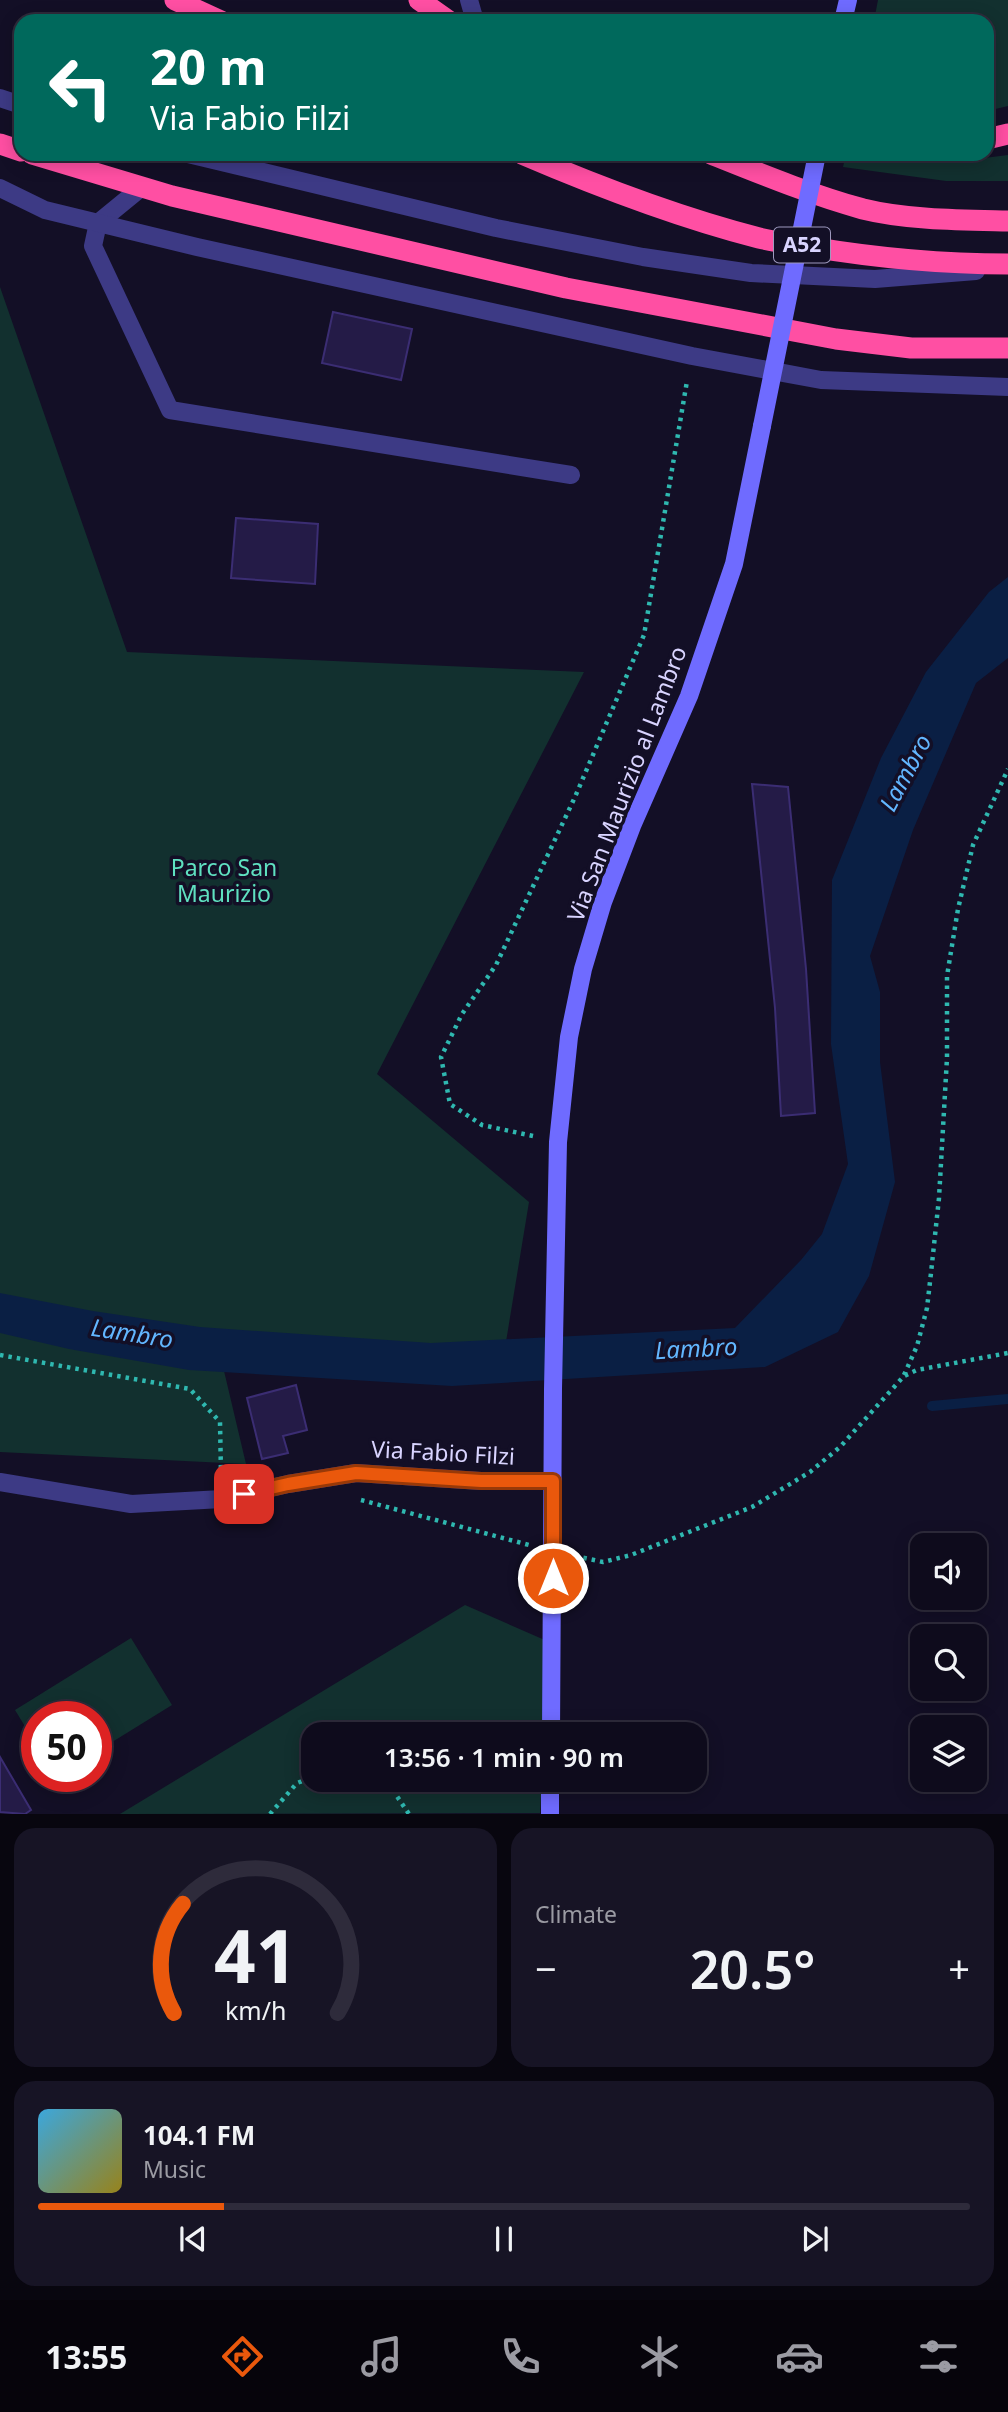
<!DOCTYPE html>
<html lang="en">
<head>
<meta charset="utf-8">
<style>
  body { margin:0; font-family:"Noto Sans",sans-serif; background:#171425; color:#f1f3f6; height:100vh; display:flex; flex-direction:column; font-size:26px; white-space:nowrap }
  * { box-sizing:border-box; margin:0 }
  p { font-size:23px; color:#9b9ba3 }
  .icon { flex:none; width:38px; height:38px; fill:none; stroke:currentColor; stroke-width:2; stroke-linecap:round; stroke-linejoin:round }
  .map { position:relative; height:1814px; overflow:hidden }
  .sheet { display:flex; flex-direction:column; gap:14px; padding:14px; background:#08060f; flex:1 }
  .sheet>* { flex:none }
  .top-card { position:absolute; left:14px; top:14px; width:980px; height:147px; border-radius:21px; box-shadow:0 4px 18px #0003,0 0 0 2px #2e2b3b; background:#00695c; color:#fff; overflow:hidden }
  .buttons { position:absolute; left:910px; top:1533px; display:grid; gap:14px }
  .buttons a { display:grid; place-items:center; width:77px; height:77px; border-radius:14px; background:#0e0b1c; box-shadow:0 4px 18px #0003,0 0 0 2px #2e2b3b; font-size:35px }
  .speed { position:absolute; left:21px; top:1701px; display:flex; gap:14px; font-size:35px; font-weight:700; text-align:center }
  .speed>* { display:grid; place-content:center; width:91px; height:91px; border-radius:50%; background:#0e0b1c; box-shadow:0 4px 18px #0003,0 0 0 2px #2e2b3b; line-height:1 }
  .speed .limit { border:10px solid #d22; background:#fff; color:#111 }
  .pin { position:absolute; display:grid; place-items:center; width:60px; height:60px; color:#fff; margin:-30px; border-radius:14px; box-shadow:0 4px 10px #0006 }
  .me { position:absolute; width:77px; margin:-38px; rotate:0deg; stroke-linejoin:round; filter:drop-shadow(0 0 5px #0008) }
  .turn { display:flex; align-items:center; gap:24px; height:147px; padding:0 21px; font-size:32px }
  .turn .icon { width:91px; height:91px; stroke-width:2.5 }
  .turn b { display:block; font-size:49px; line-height:60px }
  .big { font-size:52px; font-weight:600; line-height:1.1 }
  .sheet .card { flex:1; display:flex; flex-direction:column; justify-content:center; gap:10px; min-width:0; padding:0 24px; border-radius:21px; background:#171425 }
  .sheet .dial { align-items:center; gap:0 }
  .dial svg { height:182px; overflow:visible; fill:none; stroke:#2e2b3b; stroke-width:7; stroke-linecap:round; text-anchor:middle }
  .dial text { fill:#f1f3f6; stroke:none }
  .song { display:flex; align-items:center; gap:21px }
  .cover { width:84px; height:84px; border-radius:10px; background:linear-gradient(135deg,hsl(200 70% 55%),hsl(50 70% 35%)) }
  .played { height:7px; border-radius:4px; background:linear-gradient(90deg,#ea580c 20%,#2e2b3b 20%) }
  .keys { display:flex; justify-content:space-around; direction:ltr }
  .heat { display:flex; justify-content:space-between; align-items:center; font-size:38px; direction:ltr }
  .sheet .tiles { flex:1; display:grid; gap:14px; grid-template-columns:1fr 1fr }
  .card:last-child { grid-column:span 2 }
  .trip { position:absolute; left:301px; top:1722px; width:406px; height:70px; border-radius:21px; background:#0e0b1c; box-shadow:0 4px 18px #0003,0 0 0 2px #2e2b3b; font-weight:600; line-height:70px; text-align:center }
  .tabs { display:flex; height:112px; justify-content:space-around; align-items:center; background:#06040b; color:#9b9ba3 }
  .tabs .icon { width:49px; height:49px }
  .tabs .active { color:#ea580c }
  .tabs b { font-size:32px; color:#f1f3f6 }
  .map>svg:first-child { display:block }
  .green { fill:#12302f }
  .water { fill:#0a1f44 }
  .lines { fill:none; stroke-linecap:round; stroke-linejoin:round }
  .stream { stroke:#0a1f44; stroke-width:10 }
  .building { fill:#241b47; stroke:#3b2d73; stroke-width:2 }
  .path { stroke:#2fb8b0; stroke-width:4.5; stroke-dasharray:3.5 5; stroke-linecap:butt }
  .lane { stroke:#3d3a85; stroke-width:18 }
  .street { stroke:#3d3a85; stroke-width:18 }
  .secondary { stroke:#6f6bff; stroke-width:18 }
  .highway { stroke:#ff4fa3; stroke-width:21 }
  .secondary-bridge { stroke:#6f6bff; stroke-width:18 }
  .route-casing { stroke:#983908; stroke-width:18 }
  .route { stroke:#ea580c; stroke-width:12 }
  .labels { text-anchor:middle; stroke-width:7; stroke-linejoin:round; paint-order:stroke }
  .shield { fill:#130f26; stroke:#9e99be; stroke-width:2 }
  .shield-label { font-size:21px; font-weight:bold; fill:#d9d4ff }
  .street-label { font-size:23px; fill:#d9d4ff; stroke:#130f26 }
  .park-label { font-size:23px; fill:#5fe0c0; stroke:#130f26 }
  .water-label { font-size:24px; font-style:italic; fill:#62b6ff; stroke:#130f26 }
</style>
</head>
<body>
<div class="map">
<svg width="1008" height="1814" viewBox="0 0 1008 1814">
  <rect width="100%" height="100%" fill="#130f26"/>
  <g class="green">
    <path d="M878 0H1008V106L987 111V21H874Z"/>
    <path d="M846 154C866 154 880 158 899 160 934 162 973 160 1008 155V181H946L843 167Z"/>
    <path d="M0 287 127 652 584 672 377 1074 529 1202 502 1366 220 1354 246 1464 0 1452Z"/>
    <path d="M465 1605 547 1641 543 1734H313V1780H542L540 1813 120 1814Z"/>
    <path d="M131 1638 172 1705 96 1752V1717H37V1746L15 1710Z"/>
  </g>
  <path class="water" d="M1008 577V658L976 683 913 830 870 956 880 992V1062L895 1182 869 1276 838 1332 765 1367 452 1386 189 1370 69 1349 0 1333V1293L93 1311 200 1327 431 1343 735 1328 801 1260 822 1234 848 1164 831 1044 832 880 881 758 926 672 989 592Z"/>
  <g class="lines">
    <path class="stream" d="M932 1406 1008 1399"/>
  </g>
  <g class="building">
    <path d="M333 312 412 329 401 380 322 363Z"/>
    <path d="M236 518 318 524 315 584 231 578Z"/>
    <path d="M752 784 788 787 806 969 815 1113 781 1116 775 1008Z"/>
    <path d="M296 1385 307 1430 283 1436 288 1453 262 1459 247 1398Z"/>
    <path d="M0 1757 31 1810 25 1814 0 1812Z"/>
  </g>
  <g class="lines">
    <g class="path">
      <path d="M533 1136 482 1125 450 1104 441 1057 462 1014 496 965 575 797 644 635 687 381"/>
      <path d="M0 1355 190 1389 220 1422 221 1474"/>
      <path d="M904 1375 917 1346 927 1308 931 1273 939 1198 947 1058V976L958 909 973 845 1008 769"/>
      <path d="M361 1500 529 1545"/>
      <path d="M575 1556 603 1562 631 1555 752 1507 810 1472 840 1447 904 1376 917 1370 1008 1353"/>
      <path d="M379 1780 390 1786 409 1814"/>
      <path d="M270 1814 297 1783 313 1777"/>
    </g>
    <g class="lane">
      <path d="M469 0 475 21"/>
      <path d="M0 98 21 105"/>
      <path d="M188 154 496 228 643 257 751 273 875 279 976 271"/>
      <path d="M142 187 98 223 93 246 170 410 571 475"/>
      <path d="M0 188 45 210 197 247 692 356 821 380 1008 387"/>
    </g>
    <path class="street" d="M0 1482 131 1504 222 1499 288 1484 356 1473 481 1481H553"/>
    <g class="secondary">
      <path d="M843 21 848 0"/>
      <path d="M551 1734 553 1389 558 1142 569 1037 583 969 603 902 632 826 689 696 734 564 762 426"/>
      <path d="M550 1814V1780"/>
    </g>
    <g class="highway">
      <path d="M175 0 221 21"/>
      <path d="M419 0 449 21"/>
      <path d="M987 139 1008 134"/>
      <path d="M0 144 21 151"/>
      <path d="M32 154 172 196 566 288 836 339 911 348H1008"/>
      <path d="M522 154C599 187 677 217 759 238 776 242 794 244 811 247 877 258 942 264 1008 264"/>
      <path d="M711 154C761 174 812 195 863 209 907 220 962 220 1008 221"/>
    </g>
    <path class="secondary-bridge" d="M762 426 817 154"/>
  </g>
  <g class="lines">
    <g class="route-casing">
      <path id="route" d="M244 1494 288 1484 356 1473 481 1481H553V1578"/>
    </g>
    <use href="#route" class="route"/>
  </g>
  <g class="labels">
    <rect class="shield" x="774" y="227.5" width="56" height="35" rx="5"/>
    <g class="shield-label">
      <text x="802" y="252">A52</text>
    </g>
    <g class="street-label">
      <text transform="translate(627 784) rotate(-69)" y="8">Via San Maurizio al Lambro</text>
      <text transform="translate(443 1453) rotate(3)" y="8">Via Fabio Filzi</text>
    </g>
    <g class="park-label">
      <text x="224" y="876">Parco San<tspan x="224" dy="26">Maurizio</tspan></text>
    </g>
    <g class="water-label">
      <text transform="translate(906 773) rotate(-62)" y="8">Lambro</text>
      <text transform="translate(132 1334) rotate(9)" y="8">Lambro</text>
      <text transform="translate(696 1349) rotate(-3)" y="8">Lambro</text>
    </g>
  </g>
</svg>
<div class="buttons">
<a><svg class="icon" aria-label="sound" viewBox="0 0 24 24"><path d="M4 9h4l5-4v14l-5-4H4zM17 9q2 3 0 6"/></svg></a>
<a><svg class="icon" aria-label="search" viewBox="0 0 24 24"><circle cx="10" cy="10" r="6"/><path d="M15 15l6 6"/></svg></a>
<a><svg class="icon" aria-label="layers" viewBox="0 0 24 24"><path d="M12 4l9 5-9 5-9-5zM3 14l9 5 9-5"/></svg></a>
</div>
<div class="speed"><div class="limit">50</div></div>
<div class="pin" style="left:244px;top:1494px;background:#d93025"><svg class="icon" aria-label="arrive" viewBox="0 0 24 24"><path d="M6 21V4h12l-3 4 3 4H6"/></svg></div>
<svg class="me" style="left:553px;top:1578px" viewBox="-20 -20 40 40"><circle r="17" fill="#ea580c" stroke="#fff" stroke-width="3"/><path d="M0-11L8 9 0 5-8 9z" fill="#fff"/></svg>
<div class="trip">13:56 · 1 min · 90 m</div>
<div class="top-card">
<div class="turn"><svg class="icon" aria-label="left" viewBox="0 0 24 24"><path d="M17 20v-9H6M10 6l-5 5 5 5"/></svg><div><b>20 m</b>Via Fabio Filzi</div></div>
</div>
</div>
<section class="sheet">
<div class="tiles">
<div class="card dial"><svg viewBox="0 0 100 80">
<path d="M14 69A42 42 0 1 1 86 69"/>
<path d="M14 69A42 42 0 0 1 18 21" stroke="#ea580c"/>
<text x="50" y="56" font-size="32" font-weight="700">41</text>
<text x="50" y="72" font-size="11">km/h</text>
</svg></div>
<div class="card"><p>Climate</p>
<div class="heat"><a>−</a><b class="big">20.5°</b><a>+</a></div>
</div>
<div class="card">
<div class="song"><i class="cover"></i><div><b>104.1 FM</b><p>Music</p></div></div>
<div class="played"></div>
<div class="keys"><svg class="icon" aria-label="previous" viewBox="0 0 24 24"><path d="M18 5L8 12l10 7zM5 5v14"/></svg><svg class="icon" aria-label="pause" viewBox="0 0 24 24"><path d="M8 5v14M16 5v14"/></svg><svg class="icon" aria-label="next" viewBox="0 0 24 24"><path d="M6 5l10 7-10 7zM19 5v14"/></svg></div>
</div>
</div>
</section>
<nav class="tabs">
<b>13:55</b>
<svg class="icon active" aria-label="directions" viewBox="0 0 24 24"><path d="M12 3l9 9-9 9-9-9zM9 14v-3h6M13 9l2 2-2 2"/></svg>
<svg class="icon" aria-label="music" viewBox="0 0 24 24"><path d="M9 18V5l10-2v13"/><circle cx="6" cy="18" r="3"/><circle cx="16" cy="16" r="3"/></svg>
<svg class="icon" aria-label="phone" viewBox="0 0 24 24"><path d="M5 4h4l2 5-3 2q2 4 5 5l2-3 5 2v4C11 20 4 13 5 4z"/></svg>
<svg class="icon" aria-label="climate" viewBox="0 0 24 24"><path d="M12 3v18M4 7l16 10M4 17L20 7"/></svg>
<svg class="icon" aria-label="car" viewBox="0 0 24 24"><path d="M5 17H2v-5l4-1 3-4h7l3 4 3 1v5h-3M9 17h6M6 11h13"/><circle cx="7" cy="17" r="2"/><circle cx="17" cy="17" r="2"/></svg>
<svg class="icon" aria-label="filters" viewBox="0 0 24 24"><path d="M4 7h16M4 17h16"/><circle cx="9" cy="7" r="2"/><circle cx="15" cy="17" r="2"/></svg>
</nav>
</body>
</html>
